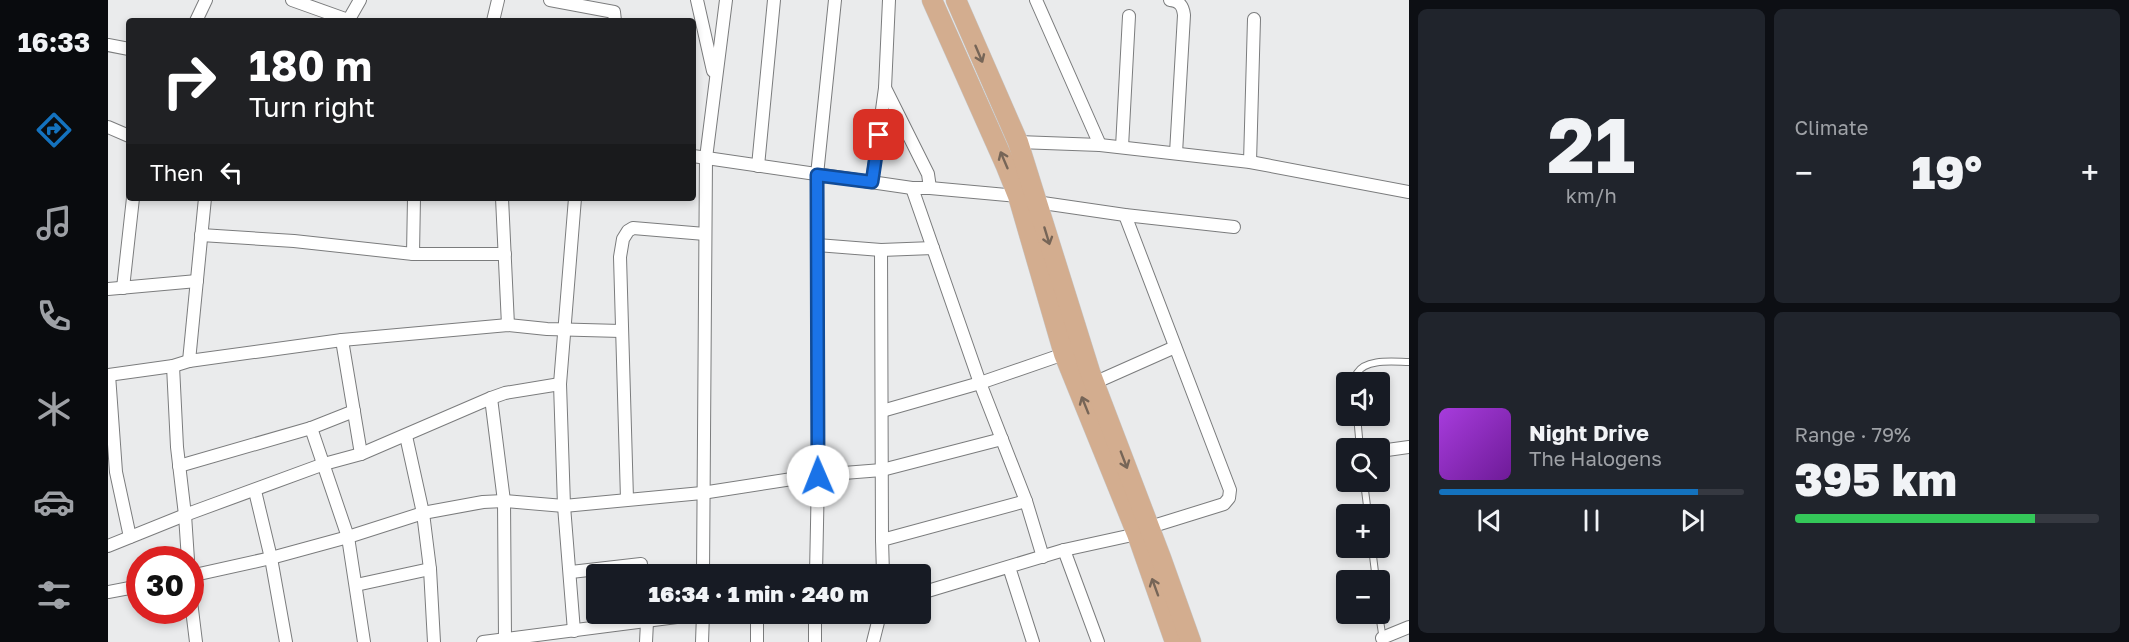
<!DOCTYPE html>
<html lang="en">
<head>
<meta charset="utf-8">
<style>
  body { margin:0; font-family:"Golos Text",sans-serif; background:#20242c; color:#f1f3f6; height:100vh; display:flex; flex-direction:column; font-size:22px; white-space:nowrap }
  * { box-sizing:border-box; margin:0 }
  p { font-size:20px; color:#9ea1a6 }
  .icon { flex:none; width:33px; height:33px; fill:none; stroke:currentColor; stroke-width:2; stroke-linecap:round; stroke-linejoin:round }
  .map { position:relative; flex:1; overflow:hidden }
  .panel { display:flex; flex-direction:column; gap:9px; padding:9px; background:#0d0f14; width:720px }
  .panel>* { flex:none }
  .hud { position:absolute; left:18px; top:18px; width:570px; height:183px; border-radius:6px; box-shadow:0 3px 9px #0003; background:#202124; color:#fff; overflow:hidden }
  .tools { position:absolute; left:1228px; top:372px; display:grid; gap:12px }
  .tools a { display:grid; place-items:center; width:54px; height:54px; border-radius:6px; background:#171b24; box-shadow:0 3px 9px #0003; font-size:30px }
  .speed { position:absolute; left:18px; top:546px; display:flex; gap:12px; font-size:30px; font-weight:700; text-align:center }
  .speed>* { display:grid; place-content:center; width:78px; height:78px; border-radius:50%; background:#171b24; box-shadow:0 3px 9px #0003; line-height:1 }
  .speed .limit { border:9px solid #d22; background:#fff; color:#111 }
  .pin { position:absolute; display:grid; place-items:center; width:51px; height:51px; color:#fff; margin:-26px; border-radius:12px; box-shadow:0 3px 9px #0006 }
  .me { position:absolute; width:66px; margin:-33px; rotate:359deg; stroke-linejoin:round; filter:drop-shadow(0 0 4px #0008) }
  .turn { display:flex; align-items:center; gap:21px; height:126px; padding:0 24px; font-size:27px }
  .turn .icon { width:78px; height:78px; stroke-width:2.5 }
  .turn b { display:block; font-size:42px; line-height:51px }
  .then { display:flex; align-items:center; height:57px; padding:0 24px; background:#0003; gap:12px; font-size:22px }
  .big { font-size:45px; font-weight:800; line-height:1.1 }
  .panel .widget { flex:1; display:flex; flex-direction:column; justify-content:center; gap:9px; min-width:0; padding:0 21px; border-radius:9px; background:#20242c }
  .panel .dial { align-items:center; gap:0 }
  .dial b { font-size:78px; line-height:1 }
  .song { display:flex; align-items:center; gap:18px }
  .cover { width:72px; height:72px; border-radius:9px; background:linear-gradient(135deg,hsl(280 70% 55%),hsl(280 70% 35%)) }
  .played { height:6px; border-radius:3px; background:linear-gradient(90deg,#1472be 85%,#363941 85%) }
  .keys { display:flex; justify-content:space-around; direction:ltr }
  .heat { display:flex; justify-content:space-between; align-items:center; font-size:33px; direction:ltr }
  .charge { height:9px; border-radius:4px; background:linear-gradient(90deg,#34c759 79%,#363941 0) }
  .panel .tiles { flex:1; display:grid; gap:9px; grid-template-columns:repeat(2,1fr) }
  .trip { position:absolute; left:478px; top:564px; width:345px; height:60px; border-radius:6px; background:#171b24; box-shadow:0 3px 9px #0003; font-weight:800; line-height:60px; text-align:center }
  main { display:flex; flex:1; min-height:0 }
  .menu { display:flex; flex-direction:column; width:108px; justify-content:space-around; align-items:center; background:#090b0e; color:#9ea1a6 }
  .menu .icon { width:42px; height:42px }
  .menu .on { color:#1472be }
  .menu b { font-size:27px; color:#f1f3f6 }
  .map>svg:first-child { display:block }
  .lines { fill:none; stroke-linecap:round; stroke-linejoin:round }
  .lane-casing { stroke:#7b7c7d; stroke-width:8 }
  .street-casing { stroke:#7b7c7d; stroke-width:14 }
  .primary-casing { stroke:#c8c8c8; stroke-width:21 }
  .lane { stroke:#fff; stroke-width:6 }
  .street { stroke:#fff; stroke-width:12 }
  .primary { stroke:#d3ad8f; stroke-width:20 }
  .oneway { stroke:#766557 }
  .route-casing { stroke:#114b97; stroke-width:15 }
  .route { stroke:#1a73e8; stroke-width:10 }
</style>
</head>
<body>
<main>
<nav class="menu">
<b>16:33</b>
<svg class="icon on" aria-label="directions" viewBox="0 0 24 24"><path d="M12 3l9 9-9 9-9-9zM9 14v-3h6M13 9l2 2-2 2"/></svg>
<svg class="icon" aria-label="music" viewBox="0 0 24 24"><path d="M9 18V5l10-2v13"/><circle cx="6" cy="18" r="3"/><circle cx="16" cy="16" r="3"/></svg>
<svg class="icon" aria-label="phone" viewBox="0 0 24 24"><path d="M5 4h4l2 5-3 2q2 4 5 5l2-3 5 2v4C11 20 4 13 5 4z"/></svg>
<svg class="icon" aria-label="climate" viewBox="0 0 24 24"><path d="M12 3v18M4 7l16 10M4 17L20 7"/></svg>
<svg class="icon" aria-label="car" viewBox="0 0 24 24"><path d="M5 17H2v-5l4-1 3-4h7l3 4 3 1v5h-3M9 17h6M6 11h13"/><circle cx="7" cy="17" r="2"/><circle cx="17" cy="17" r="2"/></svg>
<svg class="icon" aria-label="filters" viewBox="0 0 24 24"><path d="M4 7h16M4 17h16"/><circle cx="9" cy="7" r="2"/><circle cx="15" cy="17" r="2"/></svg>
</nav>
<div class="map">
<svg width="1301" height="642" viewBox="0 0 1301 642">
  <rect width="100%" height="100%" fill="#eaebec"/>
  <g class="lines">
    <g class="lane-casing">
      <g id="lane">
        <path d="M1247 382C1248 379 1248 376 1249 373 1258 358 1287 362 1301 362"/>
        <path d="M1249 416 1252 448"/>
        <path d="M1256 482 1260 514"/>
        <path d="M1264 548 1268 580"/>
        <path d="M1271 614 1275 640"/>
      </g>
    </g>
    <g class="street-casing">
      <g id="street">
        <path d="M184 0 240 20"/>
        <path d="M442 0 506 12 507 21"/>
        <path d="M589 0 605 71"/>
        <path d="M928 0 992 145"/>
        <path d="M1062 0C1072 1 1075 6 1076 15L1068 153"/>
        <path d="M88 21 98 0"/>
        <path d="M240 21 252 0"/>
        <path d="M385 21 390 0"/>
        <path d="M0 45 21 49"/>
        <path d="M777 88 820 174 822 188"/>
        <path d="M0 127 21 136"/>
        <path d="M910 142 992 145 1142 162 1301 192"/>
        <path d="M1014 147 1021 16"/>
        <path d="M585 156 804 188H822L910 196"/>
        <path d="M1142 162 1146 19"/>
        <path d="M650 166 666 0"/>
        <path d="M764 182 777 88 781 0"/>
        <path d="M804 188 872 383 918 501 935 557"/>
        <path d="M394 198 400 325"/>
        <path d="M928 202 1017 215 1126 227"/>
        <path d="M1017 215 1122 490 1121 498 1116 504 1042 527"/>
        <path d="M93 235 186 241 305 254H397"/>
        <path d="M709 245 773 250 825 248"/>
        <path d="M773 250 774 540"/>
        <path d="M305 254 306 198"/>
        <path d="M15 288 25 198"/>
        <path d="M0 289 89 281"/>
        <path d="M234 340 253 454"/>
        <path d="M81 361 97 198"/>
        <path d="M65 366 69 447 77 515 80 560"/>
        <path d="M0 375 65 366 81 361 234 340 400 325 439 329 513 331"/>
        <path d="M1 375 8 472 22 537"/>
        <path d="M986 383 1067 347"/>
        <path d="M383 398 396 501 397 638"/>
        <path d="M774 411 872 383 956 354"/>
        <path d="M203 428 240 537 256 642"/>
        <path d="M298 436 315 513 322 569 326 642"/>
        <path d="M1272 451 1301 447"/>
        <path d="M71 466 203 428 246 411"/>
        <path d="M147 491 163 558 178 642"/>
        <path d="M519 499 512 257 515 239 520 231 525 228 597 234"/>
        <path d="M0 546 77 515 216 464 253 454 383 398 397 393 452 384"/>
        <path d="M956 550 990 642"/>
        <path d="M901 567 925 642"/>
        <path d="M463 572 533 564"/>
        <path d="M595 574 598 158 618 0"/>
        <path d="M708 574 710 475 709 175 727 0"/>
        <path d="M775 574 774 540 918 501"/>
        <path d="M82 576 163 558 240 537 315 513 375 502 396 501 456 506 594 493 710 475 774 470 894 439"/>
        <path d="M248 585 322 569"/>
        <path d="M0 592 32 586"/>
        <path d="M82 593 88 642"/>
        <path d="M813 593 956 550 1029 534"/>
        <path d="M647 614 649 616V642"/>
        <path d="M466 631 456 506 452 384 467 198"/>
        <path d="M1274 638 1301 627"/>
        <path d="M375 642 592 614"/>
        <path d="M538 642 539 622"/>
        <path d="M594 642 595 614"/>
        <path d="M707 642V614"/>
        <path d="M765 642 772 614"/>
      </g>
    </g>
    <g class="primary-casing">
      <g id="primary">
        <path d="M824 0 898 166 910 196 956 354 1029 534 1067 642"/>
        <path d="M848 0 910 142 982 372 1053 558 1083 642"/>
      </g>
    </g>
    <use href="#lane" class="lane"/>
    <use href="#street" class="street"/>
    <use href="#primary" class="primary"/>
  </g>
  <defs><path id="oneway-shaft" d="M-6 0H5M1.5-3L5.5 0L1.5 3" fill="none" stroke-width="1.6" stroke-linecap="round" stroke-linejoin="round" transform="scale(1.5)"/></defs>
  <g class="oneway">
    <use href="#oneway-shaft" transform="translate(871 54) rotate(67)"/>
    <use href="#oneway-shaft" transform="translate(896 160) rotate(-113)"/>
    <use href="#oneway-shaft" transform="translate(939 236) rotate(73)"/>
    <use href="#oneway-shaft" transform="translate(977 405) rotate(-112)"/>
    <use href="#oneway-shaft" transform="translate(1016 460) rotate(69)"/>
    <use href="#oneway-shaft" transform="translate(1047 587) rotate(-110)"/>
  </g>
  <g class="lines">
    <g class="route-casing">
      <path id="route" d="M710 476 709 175 764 182 771 135"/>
    </g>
    <use href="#route" class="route"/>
  </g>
</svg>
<div class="tools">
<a><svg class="icon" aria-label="sound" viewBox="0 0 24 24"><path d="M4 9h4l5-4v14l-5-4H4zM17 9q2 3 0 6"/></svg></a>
<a><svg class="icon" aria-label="search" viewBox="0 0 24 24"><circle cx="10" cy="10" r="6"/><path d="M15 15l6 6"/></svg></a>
<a>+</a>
<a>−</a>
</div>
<div class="speed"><div class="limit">30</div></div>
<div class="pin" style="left:771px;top:135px;background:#d93025"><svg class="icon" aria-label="arrive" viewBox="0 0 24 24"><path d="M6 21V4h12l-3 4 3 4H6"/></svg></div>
<svg class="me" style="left:710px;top:476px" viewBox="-20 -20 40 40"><circle r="19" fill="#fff"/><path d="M0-13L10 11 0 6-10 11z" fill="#1a73e8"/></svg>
<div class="trip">16:34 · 1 min · 240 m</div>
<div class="hud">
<div class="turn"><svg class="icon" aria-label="right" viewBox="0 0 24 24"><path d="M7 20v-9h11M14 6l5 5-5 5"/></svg><div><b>180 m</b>Turn right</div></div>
<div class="then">Then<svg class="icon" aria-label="left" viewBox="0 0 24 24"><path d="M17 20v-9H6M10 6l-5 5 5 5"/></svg></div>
</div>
</div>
<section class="panel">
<div class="tiles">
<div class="widget dial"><b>21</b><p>km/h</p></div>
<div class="widget"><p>Climate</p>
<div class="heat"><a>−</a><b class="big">19°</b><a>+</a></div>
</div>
<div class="widget">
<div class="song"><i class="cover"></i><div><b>Night Drive</b><p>The Halogens</p></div></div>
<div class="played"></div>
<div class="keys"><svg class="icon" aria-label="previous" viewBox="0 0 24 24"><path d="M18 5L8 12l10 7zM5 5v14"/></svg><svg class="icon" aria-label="pause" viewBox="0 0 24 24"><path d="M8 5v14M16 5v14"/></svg><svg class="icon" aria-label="next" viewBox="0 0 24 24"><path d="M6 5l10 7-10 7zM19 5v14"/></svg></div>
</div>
<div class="widget"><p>Range · 79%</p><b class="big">395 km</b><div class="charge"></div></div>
</div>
</section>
</main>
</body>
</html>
